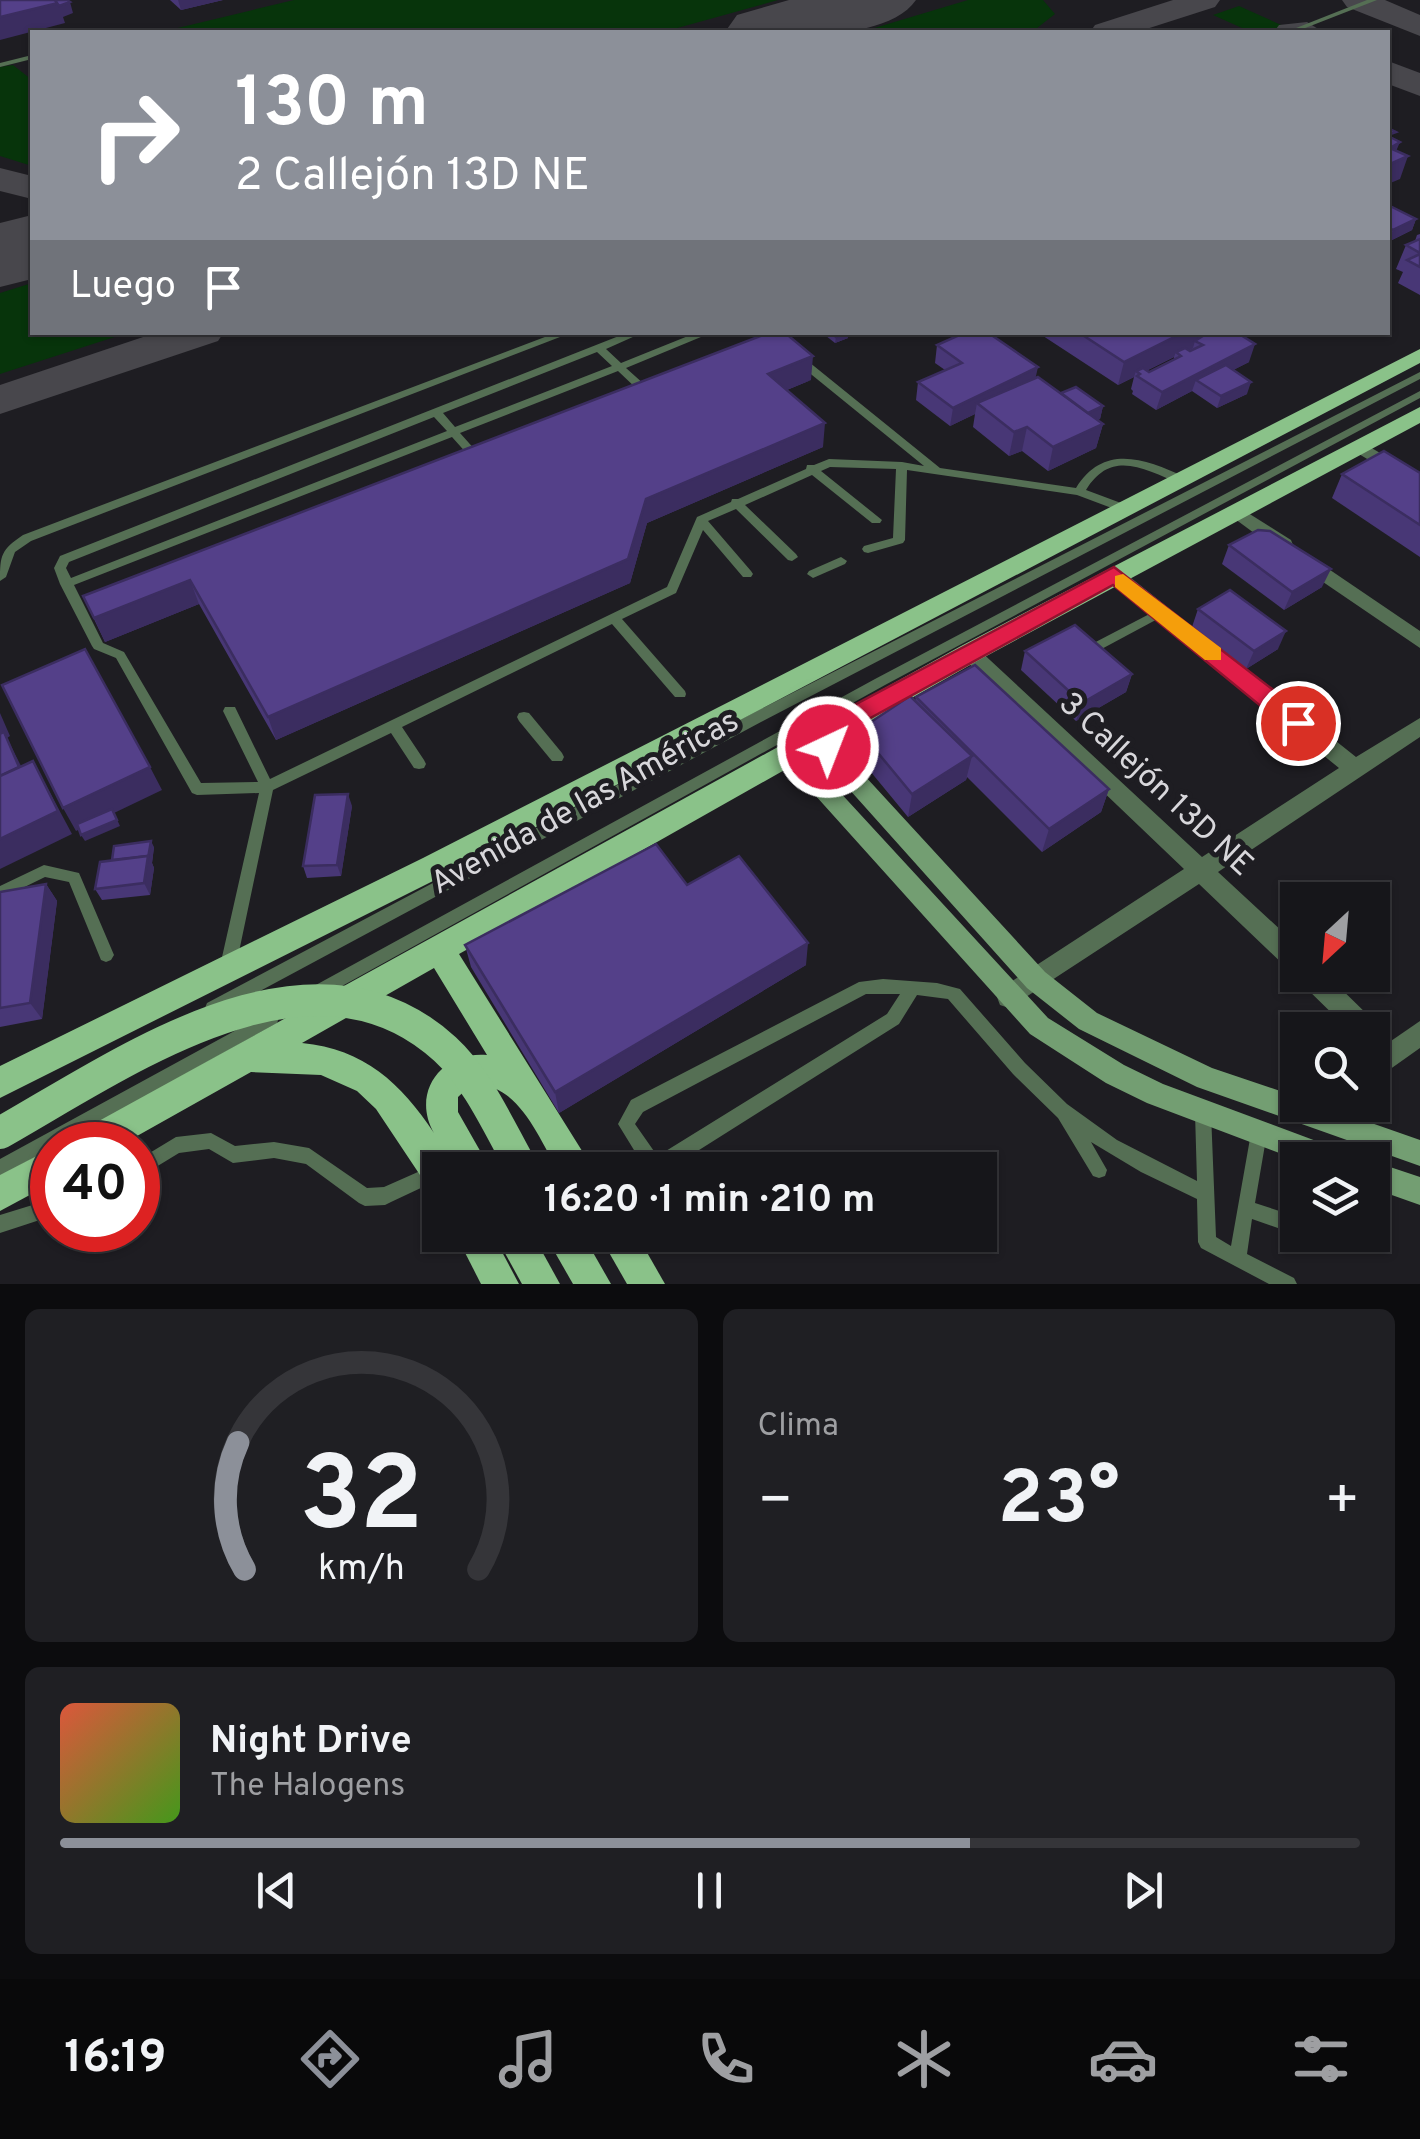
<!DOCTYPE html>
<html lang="es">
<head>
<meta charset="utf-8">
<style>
  body { margin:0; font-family:Overpass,sans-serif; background:#1f1f23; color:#f1f3f6; height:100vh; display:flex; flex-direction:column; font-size:38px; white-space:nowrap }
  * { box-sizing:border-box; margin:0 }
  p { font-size:32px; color:#9e9fa2 }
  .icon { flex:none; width:55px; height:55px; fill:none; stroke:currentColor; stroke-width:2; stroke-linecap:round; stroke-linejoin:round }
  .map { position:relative; height:1284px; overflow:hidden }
  .side { display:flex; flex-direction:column; gap:25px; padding:25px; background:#0c0c0e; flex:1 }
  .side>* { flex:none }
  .top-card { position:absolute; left:30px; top:30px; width:1360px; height:305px; border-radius:0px; box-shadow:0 2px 8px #0004,0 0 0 2px #353539; background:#8c9099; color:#fff; overflow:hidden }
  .needle { width:65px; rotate:206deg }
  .tools { position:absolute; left:1280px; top:882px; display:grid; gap:20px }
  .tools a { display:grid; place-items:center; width:110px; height:110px; border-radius:0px; background:#16161a; box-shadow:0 2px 8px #0004,0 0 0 2px #353539; font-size:50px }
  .speed { position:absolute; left:30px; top:1122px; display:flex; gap:20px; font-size:50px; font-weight:700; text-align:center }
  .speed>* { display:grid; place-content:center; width:130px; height:130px; border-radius:50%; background:#16161a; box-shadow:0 2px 8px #0004,0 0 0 2px #353539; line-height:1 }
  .speed .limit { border:15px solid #d22; background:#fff; color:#111 }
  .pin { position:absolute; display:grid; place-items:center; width:85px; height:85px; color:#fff; margin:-42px; border:5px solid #fff; border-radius:50%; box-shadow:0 2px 10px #0007 }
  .me { position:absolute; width:110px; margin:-55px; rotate:43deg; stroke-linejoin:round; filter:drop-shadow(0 0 8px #0008) }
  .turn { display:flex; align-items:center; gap:35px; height:210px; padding:0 40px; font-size:45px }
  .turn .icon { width:130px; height:130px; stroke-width:2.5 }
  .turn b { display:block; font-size:70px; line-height:85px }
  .then { display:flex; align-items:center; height:95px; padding:0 40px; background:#0003; gap:20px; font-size:38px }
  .big { font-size:75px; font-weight:700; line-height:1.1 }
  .side .widget { flex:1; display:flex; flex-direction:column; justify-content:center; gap:15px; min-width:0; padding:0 35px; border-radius:15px; background:#1f1f23 }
  .side .dial { align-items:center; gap:0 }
  .dial svg { height:260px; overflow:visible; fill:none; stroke:#353539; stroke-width:7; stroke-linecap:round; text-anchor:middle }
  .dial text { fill:#f1f3f6; stroke:none }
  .song { display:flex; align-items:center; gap:30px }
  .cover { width:120px; height:120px; border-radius:15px; background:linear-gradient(135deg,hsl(10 70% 55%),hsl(100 70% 35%)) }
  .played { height:10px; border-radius:5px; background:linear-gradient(90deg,#8c9099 70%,#353539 70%) }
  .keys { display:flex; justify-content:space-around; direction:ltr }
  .heat { display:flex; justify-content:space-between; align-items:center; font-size:55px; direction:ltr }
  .side .tiles { flex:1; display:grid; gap:25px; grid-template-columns:1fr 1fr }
  .widget:last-child { grid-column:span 2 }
  .trip { position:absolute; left:422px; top:1152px; width:575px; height:100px; border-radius:0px; background:#16161a; box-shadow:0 2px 8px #0004,0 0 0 2px #353539; font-weight:700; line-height:100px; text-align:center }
  .menu { display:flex; height:160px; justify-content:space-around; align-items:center; background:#09090a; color:#9e9fa2 }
  .menu .icon { width:70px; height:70px }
  .menu .active { color:#8c9099 }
  .menu b { font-size:45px; color:#f1f3f6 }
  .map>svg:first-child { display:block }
  .green { fill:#07340b }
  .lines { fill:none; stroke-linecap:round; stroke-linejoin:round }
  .taxiway { fill:#48474c; fill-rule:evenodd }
  .runway { fill:#48474c; fill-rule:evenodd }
  .lane { fill:#556f54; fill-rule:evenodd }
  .street { fill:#556f54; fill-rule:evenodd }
  .secondary { fill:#739e72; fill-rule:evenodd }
  .primary { fill:#8ac289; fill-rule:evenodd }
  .primary-bridge { stroke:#8ac289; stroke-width:32 }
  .wall { fill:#483776; fill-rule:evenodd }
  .shaded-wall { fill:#3b2d60 }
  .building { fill:#544089; stroke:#3b2d60; stroke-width:2.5 }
  .route { fill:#e11d48; stroke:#92132f; stroke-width:2.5 }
  .slow { fill:#f59e0b }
  .labels { text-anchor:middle; stroke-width:10; stroke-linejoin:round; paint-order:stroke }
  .street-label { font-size:32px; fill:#d8d7db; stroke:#1e1d22 }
</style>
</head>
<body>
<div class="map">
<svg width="1420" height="1284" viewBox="0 0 1420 1284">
  <rect width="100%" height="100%" fill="#1e1d22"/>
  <g class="green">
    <path d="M294 0H778L663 32H161Z"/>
    <path d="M968 0H1043L1055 14 1032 32H861Z"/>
    <path d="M1239 6 1288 28 1251 32 1213 15Z"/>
    <path d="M13 65 32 80V166L0 156V67Z"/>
    <path d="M32 283V332L127 333 0 374V293Z"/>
  </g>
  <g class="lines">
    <g class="taxiway">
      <path d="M1173 0H1220L1215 7 1137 32H1090L1095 25Z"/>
      <path d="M1342 0H1385L1420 15V36L1347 7Z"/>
      <path d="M1307 22 1323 32H1274L1279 25Z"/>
      <path d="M1388 61 1420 73V96L1388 84Z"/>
      <path d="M0 168 32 176V199L0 191Z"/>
      <path d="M158 332H224L218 341 0 414V385Z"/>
    </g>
    <g class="runway">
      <path d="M789 0H916C886 44 775 35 725 32L737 15Z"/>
      <path d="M32 215V279L0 287V223Z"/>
    </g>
    <g class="lane">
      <path d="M1367 0H1377L1295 32H1286Z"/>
      <path d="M32 55V59L0 67V63Z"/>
      <path d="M558 332H573L31 541 15 552 6 577 0 581C0 555 1 550 23 535Z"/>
      <path d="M629 332H644L606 349 621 363 698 332H713L626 368 645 385V389H637L618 371 460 433 477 452 478 454 477 456H469L452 437 74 585 103 643 124 652 201 783 258 782 223 711 225 707H235L270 779 667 587 697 517 731 502 732 499H738L806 469 807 465H814L829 459 902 462 924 466 796 362V358H804L940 468 1076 488C1104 443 1145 459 1185 477L1187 480 1181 484C1145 470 1112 448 1086 490L1129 506 1131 509 1125 513 1077 495 907 470 905 540 903 543 868 553 864 552 862 549 864 546 893 538 896 469 830 467 821 471 882 520 880 523H872L812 475 745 505 796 554 798 557 792 561 788 560 736 509 708 521 751 571 753 574 751 577H743L703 530 676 593 622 619 685 691 686 694 685 697H675L612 624 402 727 424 760 426 764 424 768 419 769 414 768 391 733 273 790 236 966 233 971 228 973 223 971 220 966 259 793 197 795 192 793 116 658 94 649 92 646 60 584 54 568 60 556ZM597 352 612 366 455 427 443 413ZM434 417 447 431 71 578 66 568 69 562Z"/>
      <path d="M1420 372V379L761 722 219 1013 213 1015 207 1013 205 1008 207 1003 751 714Z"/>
      <path d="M1420 391V398L885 685 324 996 319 998 314 996 311 991 314 986 875 679Z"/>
      <path d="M841 557 847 561 845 564 813 578 807 574 809 571Z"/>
      <path d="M1161 608 1165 609 1167 612 1165 615 1096 652H1088L1086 649 1088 646Z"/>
      <path d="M524 712 529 713 562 753 564 757 562 761H552L519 721 517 717 519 713Z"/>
      <path d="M44 865 79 873 114 955 111 960 106 962 101 960 69 882 45 877 0 899V886Z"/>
      <path d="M883 979 937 983 960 989 1025 1063 1067 1104 1117 1140 1197 1181 1195 1113 1197 1107 1203 1105 1209 1107 1211 1113 1216 1237 1231 1246 1251 1133 1253 1127 1259 1125 1265 1127 1267 1133 1255 1203 1298 1217V1235L1252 1219 1247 1254 1294 1278 1297 1284H1269L1201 1248 1198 1242 1197 1199 1141 1172 1091 1142 1107 1170 1105 1176 1099 1178 1093 1176 1058 1118 1013 1074 948 999 917 995 899 1024 669 1169 650 1170 645 1168 618 1124 631 1100 859 982ZM866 994H900L887 1014 661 1154H656L635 1124 643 1112Z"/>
      <path d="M271 1011 277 1013 279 1018 277 1023 58 1145H52V1148L0 1176V1159Z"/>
      <path d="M211 1133 235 1146 274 1142 309 1148 367 1188 384 1187 436 1164 442 1166 444 1170H440V1179L391 1202 385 1205 365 1206 359 1203 306 1164 274 1158 233 1163 209 1149 179 1153 138 1178V1160L176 1137Z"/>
      <path d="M52 1199V1216L0 1233V1215Z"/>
    </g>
    <g class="street">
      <path d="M1360 441 1420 477V491L1354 451 1351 447Z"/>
      <path d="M1237 506 1291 540 1293 545 1291 550H1277L1231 516 1228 512 1231 508Z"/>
      <path d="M1308 555 1420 631V648L1301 567 1299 562 1301 557Z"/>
      <path d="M1114 568 1121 570 1356 757 1420 718V737L1218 872 1298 946V973L1289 970 1199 884 1009 1008 1000 1005 997 997 1000 989 1184 869 963 658 960 653 963 648H977L1202 857 1339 768 1107 580 1104 575 1107 570Z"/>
      <path d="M1298 975H1327L1375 1022 1379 1030 1375 1038 1372 1039V1030H1349L1301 983Z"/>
      <path d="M1420 1021V1048L1372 1082V1054Z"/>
    </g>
    <g class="secondary">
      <path d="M838 717 845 719 849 725 838 741 841 750 1045 972 1097 1013 1212 1068 1298 1097V1105H1320L1420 1140V1166L1197 1087 1079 1029 1027 988 823 760 816 740 831 719Z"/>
      <path d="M790 752 813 763 1048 1018 1124 1065 1163 1084 1343 1151 1347 1160H1298L1147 1103 1106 1083 1030 1034 797 775 787 770 764 768 761 762 764 756Z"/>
      <path d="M1372 1161 1420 1177V1205L1372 1188Z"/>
    </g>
    <g class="primary">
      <path d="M1420 349V363L443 876 0 1098V1066L423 858Z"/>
      <path d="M1420 407V423L979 660 459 954 594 1170H558C538 1137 517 1080 471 1085L458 1097V1112L491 1170H440V1192L428 1187 376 1109 357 1091 321 1075 251 1072 121 1145H72L77 1133 961 646ZM434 968 487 1055C441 1051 411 1093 434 1133 401 1083 364 1049 302 1043Z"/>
      <path d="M52 1148V1183L0 1211V1175Z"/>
      <path d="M456 1235H493L519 1284H481Z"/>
      <path d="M495 1235H533L560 1284H522Z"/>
      <path d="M545 1235H583L611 1284H573Z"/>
      <path d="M599 1235H637L665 1284H627Z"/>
    </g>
    <path class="primary-bridge" d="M0 1133C124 1063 312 927 445 1049 479 1080 500 1130 523 1170"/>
  </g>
  <g class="wall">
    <path d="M170 0H223L181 10Z"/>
    <path d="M1388 205 1416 219 1412 230 1388 242Z"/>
    <path d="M1420 234V295L1398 283 1403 272 1396 269 1406 245 1415 241 1417 235Z"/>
    <path d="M821 332H848V338L835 343Z"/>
    <path d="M1037 332H1205L1204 335 1249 362 1233 370 1247 394 1217 408 1192 391 1156 410 1132 394 1133 391 1131 389 1134 377 1118 385ZM1174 357V360L1149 372 1148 370Z"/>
    <path d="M937 345 1036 378 1061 393 1103 406 1100 419 1097 420 1103 424 1096 448 1048 471 1022 451 1009 456 973 427 975 414 950 426 916 400 918 382 945 370 935 363Z"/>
    <path d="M811 380 787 390 823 447 647 523 630 583 276 740 199 604 105 642 83 596Z"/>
    <path d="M1420 473V557L1332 498 1342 474Z"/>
    <path d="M1229 545 1322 587 1284 610 1222 564Z"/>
    <path d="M1198 609 1278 649 1246 669 1192 627Z"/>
    <path d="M1025 651 1132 674 1126 692 1076 721 1021 670Z"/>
    <path d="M916 697 1109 789 1101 812 1042 852 967 777 966 780 908 817 856 754 859 730 915 701Z"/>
    <path d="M352 806 341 876 307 878 303 866Z"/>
    <path d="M154 847 152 863 154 868 150 895 102 900 95 889 112 860Z"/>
    <path d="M46 884 57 901 42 1019 0 1027V892Z"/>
    <path d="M687 885 806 965 559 1113 471 967 465 945Z"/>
  </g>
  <g class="shaded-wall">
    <path d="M178 0H223L181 10Z"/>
    <path d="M70 2 73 13 63 17 65 23 0 40V17L58 3Z"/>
    <path d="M1400 142 1391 163 1408 156 1400 179 1388 184V154L1390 148Z"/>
    <path d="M1416 219 1412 230 1388 242 1393 230Z"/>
    <path d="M848 332V338L835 343 836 337Z"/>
    <path d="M1184 332H1205L1202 344 1195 341 1193 348 1180 355 1176 352 1174 357 1140 374 1136 371 1134 377 1118 385 1124 362Z"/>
    <path d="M1255 344 1249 362 1204 385 1196 380 1192 391 1156 410 1162 392Z"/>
    <path d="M813 356 811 380 767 398 768 374Z"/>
    <path d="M1038 367 1034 385 977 403 975 414 950 426 953 408Z"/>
    <path d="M1251 382 1247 394 1217 408 1221 396Z"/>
    <path d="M1103 406 1100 419 1074 430 1077 418Z"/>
    <path d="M825 423 823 447 647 523 630 583 276 740 268 717 646 499Z"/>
    <path d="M1103 424 1096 448 1048 471 1053 447Z"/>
    <path d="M1027 427 1022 451 1009 456 1014 432Z"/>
    <path d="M1331 569 1322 587 1284 610 1292 592Z"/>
    <path d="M190 580 199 604 105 642 94 618Z"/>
    <path d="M1286 631 1278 649 1246 669 1254 651Z"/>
    <path d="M1132 674 1126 692 1076 721 1082 703Z"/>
    <path d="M0 713 10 736 7 738 30 784 0 741Z"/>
    <path d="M972 756 966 780 908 817 912 794Z"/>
    <path d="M33 761 72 834 0 869V839Z"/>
    <path d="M150 767 162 790 114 813 120 826 85 841 81 835 114 813 76 831 63 808Z"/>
    <path d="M1109 789 1101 812 1042 852 1049 829Z"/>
    <path d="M348 794 352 806 341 876 337 865Z"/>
    <path d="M151 841 154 847 152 863 154 868 150 895 144 883Z"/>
    <path d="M46 884 57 901 42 1019 30 1003Z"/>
    <path d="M808 943 806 965 559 1113 555 1092Z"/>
  </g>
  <g class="building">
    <path d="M0 0H55L58 3 0 17Z"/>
    <path d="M55 0H67L70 2 59 6Z"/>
    <path d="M1388 128 1396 132 1388 135Z"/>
    <path d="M1388 136 1400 142 1390 148 1408 156 1388 165Z"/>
    <path d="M1388 205 1416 219 1393 230 1388 227Z"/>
    <path d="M1420 239V253L1406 245Z"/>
    <path d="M1420 254V267L1407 260Z"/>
    <path d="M771 332H784L813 356 768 374 825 423 646 499 628 559 268 717 190 580 94 618 83 596Z"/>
    <path d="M830 332H847L836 337Z"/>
    <path d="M966 332H987L1038 367 953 408 918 382 962 363 937 345Z"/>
    <path d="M1078 332H1184L1124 362Z"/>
    <path d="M1209 332H1236L1255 344 1162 392 1137 376 1140 374 1136 371 1143 368 1149 372 1181 356 1176 352 1185 348 1190 351 1203 345 1195 341Z"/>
    <path d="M1226 365 1251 382 1221 396 1196 380Z"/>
    <path d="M1038 377 1103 424 1053 447 1027 427 1014 432 977 403Z"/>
    <path d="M1076 387 1103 406 1088 413 1061 393Z"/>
    <path d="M1384 451 1420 473V525L1342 474Z"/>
    <path d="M1258 530 1270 531 1331 569 1292 592 1229 545Z"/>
    <path d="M1230 590 1286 631 1254 651 1198 609Z"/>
    <path d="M1075 625 1132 674 1082 703 1025 651Z"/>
    <path d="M85 649 150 767 63 808 2 685Z"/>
    <path d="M975 665 1109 789 1049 829 916 697Z"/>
    <path d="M910 696 972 756 912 794 859 730Z"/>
    <path d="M4 732 19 767 0 776V734Z"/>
    <path d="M33 761 58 811 0 839V776Z"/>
    <path d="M348 794 337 865 303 866 315 795Z"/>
    <path d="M112 809 117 820 81 835 77 824Z"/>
    <path d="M151 841 148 858V856L112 860 114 846Z"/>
    <path d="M656 844 687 885 739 856 808 943 555 1092 465 945Z"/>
    <path d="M148 856 144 883 95 889 100 862Z"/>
    <path d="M46 884 30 1003 0 1008V892Z"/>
  </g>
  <path class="route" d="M1114 567 1307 716 1311 723 1307 730H1290L1113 585 847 731 837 754H819L816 747 830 718Z"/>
  <path class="slow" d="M1123 574 1221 648V660H1205L1115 587V576Z"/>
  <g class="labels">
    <g class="street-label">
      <text transform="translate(1157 783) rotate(43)" y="11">3 Callejón 13D NE</text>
      <text transform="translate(584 801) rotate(-29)" y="11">Avenida de las Américas</text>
    </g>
  </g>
</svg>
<div class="tools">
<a><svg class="needle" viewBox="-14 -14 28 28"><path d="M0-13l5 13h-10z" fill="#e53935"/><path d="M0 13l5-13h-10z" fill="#9e9fa2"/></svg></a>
<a><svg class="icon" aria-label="search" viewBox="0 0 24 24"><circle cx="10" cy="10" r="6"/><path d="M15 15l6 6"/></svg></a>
<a><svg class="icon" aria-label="layers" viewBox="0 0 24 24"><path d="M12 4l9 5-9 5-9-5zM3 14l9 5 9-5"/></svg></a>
</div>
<div class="speed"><div class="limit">40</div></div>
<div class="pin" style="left:1298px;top:723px;background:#d93025"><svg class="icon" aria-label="arrive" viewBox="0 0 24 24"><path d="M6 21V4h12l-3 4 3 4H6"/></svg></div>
<svg class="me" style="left:828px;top:747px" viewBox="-20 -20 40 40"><circle r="17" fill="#e11d48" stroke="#fff" stroke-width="3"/><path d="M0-11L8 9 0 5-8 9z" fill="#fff"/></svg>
<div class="trip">16:20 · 1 min · 210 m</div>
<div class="top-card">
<div class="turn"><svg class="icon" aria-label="right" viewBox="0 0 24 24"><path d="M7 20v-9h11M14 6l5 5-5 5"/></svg><div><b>130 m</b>2 Callejón 13D NE</div></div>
<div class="then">Luego<svg class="icon" aria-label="arrive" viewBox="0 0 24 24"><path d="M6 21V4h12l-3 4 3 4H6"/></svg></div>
</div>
</div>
<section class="side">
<div class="tiles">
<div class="widget dial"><svg viewBox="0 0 100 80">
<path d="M14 69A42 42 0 1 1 86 69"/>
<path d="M14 69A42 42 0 0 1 12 30" stroke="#8c9099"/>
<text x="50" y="56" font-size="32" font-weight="700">32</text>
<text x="50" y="72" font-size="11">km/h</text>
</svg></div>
<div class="widget"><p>Clima</p>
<div class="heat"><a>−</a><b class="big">23°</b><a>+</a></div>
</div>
<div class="widget">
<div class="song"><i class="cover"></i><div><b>Night Drive</b><p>The Halogens</p></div></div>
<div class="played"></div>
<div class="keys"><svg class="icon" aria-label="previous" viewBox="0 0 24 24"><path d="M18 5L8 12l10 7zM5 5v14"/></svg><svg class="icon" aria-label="pause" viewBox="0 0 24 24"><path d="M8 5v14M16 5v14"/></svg><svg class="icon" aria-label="next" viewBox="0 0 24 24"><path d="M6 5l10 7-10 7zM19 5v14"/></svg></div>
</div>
</div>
</section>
<nav class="menu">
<b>16:19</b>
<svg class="icon active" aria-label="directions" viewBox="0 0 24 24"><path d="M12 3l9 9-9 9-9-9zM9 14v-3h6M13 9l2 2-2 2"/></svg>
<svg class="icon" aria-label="music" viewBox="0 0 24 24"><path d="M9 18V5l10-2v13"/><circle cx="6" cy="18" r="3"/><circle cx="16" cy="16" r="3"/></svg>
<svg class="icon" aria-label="phone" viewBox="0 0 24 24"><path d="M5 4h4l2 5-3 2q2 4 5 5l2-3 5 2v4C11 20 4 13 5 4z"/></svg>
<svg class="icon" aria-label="climate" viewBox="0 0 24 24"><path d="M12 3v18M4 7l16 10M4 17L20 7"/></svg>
<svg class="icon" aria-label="car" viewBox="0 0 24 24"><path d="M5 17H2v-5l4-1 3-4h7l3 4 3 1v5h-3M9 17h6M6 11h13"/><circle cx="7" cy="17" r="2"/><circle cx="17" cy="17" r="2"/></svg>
<svg class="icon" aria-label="filters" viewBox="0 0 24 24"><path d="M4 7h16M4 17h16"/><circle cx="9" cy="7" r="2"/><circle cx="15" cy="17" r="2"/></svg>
</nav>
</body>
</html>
